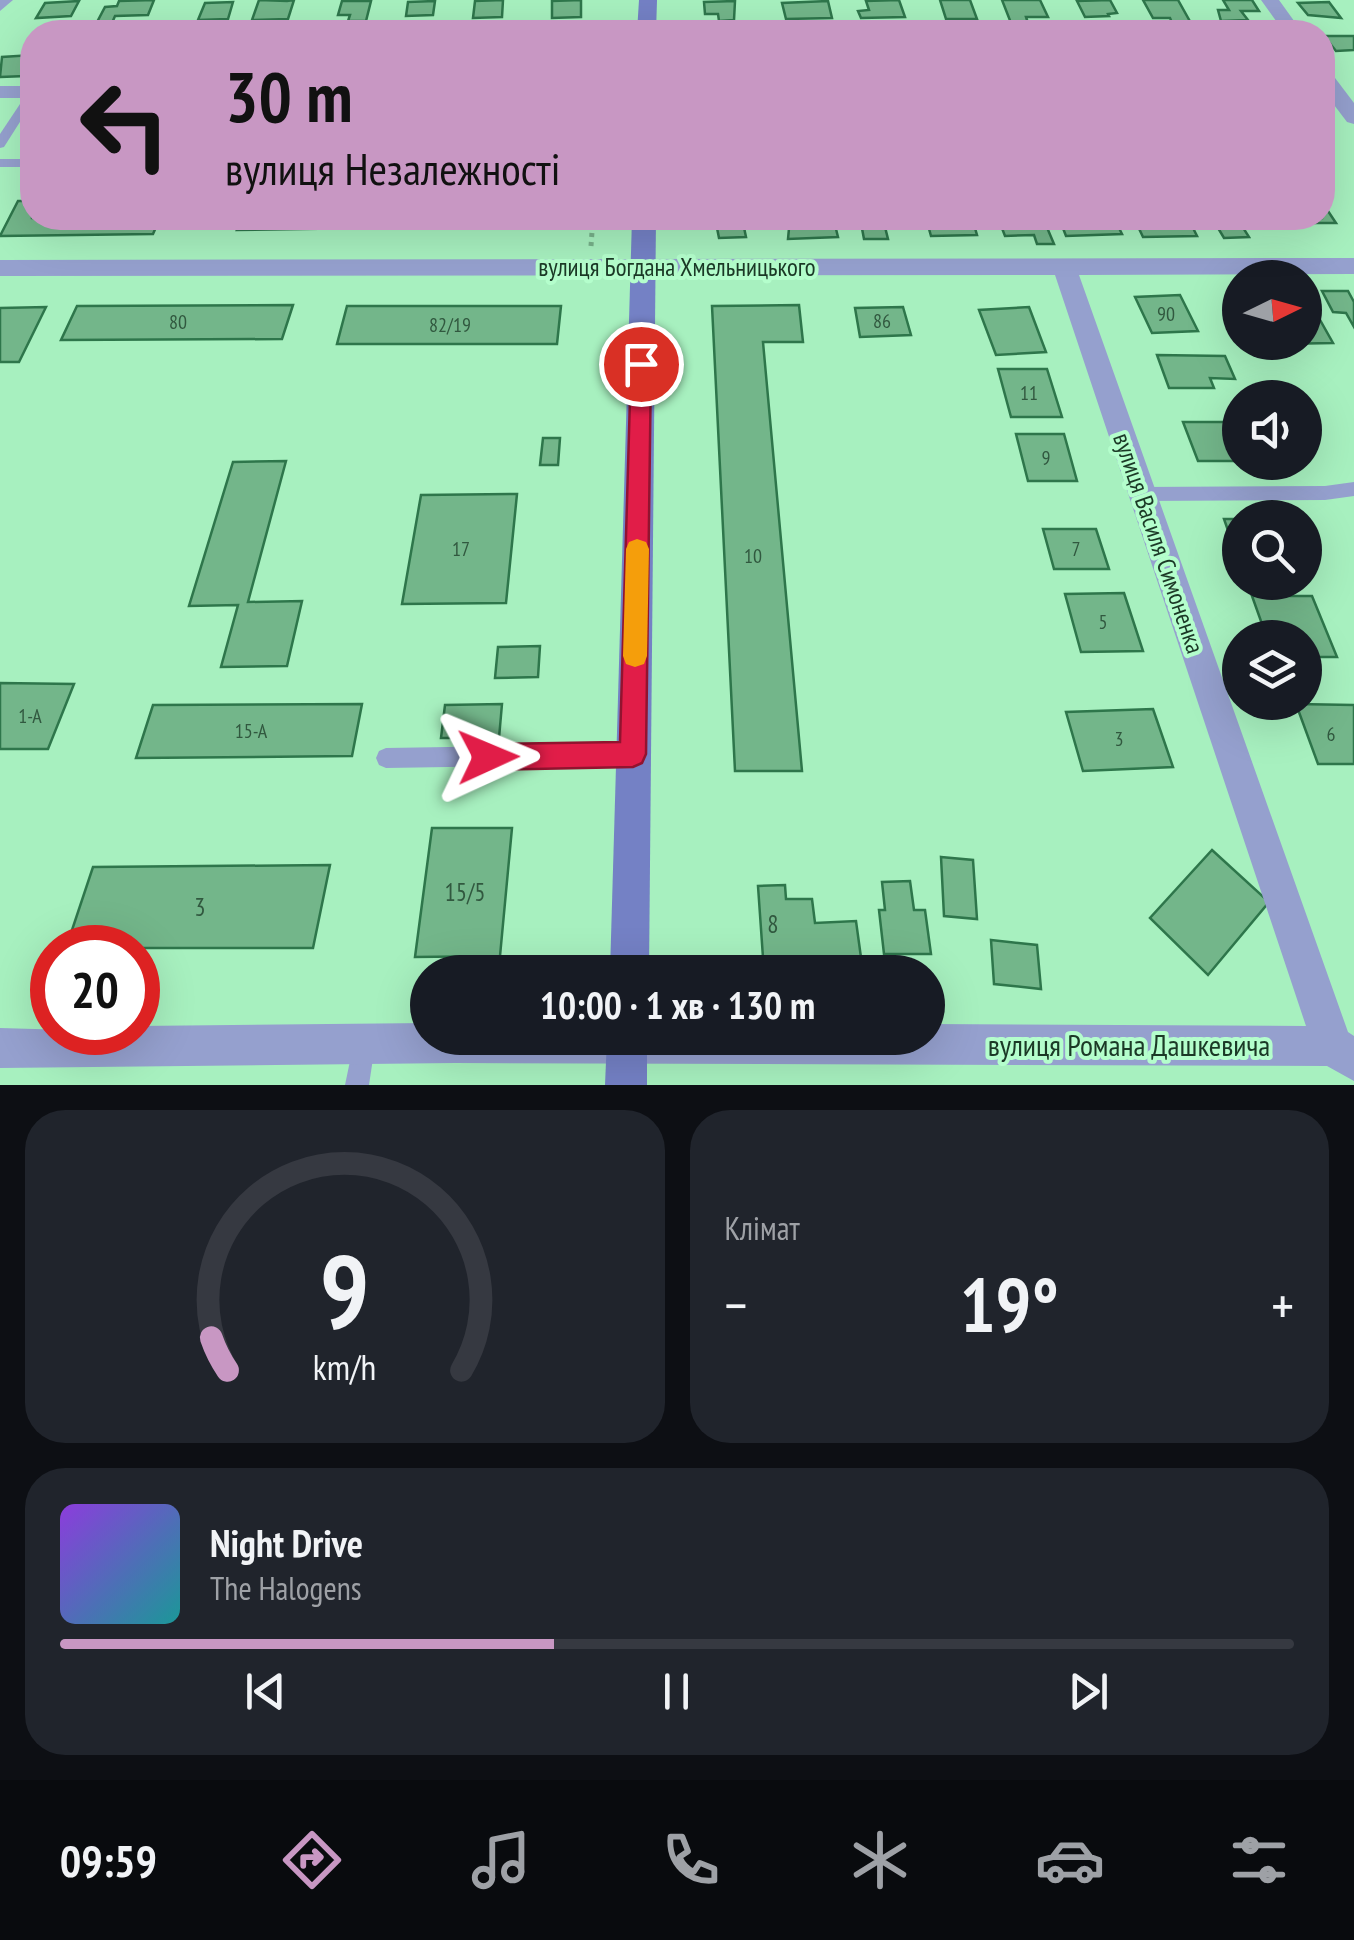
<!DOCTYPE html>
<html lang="uk">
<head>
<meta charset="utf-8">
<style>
  body { margin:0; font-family:"PT Sans Narrow",sans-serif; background:#20242c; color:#f1f3f6; height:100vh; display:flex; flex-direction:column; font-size:38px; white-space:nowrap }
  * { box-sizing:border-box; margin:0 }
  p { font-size:32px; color:#9ea1a6 }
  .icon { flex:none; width:55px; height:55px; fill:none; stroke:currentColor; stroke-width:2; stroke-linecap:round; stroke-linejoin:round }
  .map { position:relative; height:1085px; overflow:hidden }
  .sheet { display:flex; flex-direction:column; gap:25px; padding:25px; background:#0d0f14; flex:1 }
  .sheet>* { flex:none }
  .banner { position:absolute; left:20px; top:20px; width:1315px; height:210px; border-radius:40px; box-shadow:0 10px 40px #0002; background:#c897c3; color:#111; overflow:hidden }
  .needle { width:65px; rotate:85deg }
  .fabs { position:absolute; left:1222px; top:260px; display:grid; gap:20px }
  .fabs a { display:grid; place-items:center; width:100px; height:100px; border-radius:50%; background:#171b24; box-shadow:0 10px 40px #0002; font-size:50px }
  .speed { position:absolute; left:30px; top:925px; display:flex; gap:20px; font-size:50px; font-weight:700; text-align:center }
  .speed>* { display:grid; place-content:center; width:130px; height:130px; border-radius:50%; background:#171b24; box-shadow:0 10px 40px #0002; line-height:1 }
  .speed .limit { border:15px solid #d22; background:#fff; color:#111 }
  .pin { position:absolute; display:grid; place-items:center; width:85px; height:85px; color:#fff; margin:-42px; border:5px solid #fff; border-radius:50%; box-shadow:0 2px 10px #0007 }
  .me { position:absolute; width:110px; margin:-55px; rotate:89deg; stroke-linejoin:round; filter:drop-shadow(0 0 8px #0008) }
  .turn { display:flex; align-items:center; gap:35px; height:210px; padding:0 40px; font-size:45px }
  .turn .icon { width:130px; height:130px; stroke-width:2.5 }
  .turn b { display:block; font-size:70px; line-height:85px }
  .big { font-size:75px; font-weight:800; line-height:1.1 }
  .sheet .card { flex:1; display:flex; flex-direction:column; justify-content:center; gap:15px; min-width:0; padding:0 35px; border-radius:40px; background:#20242c }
  .sheet .dial { align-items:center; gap:0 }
  .dial svg { height:260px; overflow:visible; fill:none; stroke:#363941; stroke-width:7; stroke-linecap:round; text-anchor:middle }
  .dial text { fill:#f1f3f6; stroke:none }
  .song { display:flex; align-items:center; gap:30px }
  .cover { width:120px; height:120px; border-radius:15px; background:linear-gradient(135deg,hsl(270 70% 55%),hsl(180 70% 35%)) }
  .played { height:10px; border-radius:5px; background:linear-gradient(90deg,#c897c3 40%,#363941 40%) }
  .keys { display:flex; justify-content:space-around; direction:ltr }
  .heat { display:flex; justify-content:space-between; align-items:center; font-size:55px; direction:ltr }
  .sheet .tiles { flex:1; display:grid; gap:25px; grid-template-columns:1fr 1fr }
  .card:last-child { grid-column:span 2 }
  .trip { position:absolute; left:410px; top:955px; width:535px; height:100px; border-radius:50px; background:#171b24; box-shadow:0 10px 40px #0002; font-weight:800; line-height:100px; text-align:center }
  .dock { display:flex; height:160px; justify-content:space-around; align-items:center; background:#090b0e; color:#9ea1a6 }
  .dock .icon { width:70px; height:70px }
  .dock .selected { color:#c897c3 }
  .dock b { font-size:45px; color:#f1f3f6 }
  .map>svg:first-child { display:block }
  .building { fill:#73b68a; stroke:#2e764b; stroke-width:2.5 }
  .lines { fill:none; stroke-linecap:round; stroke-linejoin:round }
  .path { stroke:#77b18a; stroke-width:5; stroke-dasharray:4 5; stroke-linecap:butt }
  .lane { fill:#95a0ce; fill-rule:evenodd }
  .street { fill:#95a0ce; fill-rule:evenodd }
  .secondary { fill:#7481c5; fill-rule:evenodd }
  .route { fill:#e11d48; stroke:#92132f; stroke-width:2.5 }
  .slow { fill:#f59e0b }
  .labels { text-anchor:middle; stroke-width:8; stroke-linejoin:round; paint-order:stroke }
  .number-label { font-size:20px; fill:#31583f }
  .street-label { font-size:25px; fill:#1b3926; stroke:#b4fecc }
  .near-number-label { font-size:25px; fill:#31583f }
  .near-street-label { font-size:30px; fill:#1b3926; stroke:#b4fecc }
</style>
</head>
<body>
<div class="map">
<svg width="1354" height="1085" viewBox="0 0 1354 1085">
  <rect width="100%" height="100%" fill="#a7f0bf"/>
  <g class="building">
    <path d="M154 0 148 15 115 16 112 23 96 24 105 7 117 6 119 1Z"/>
    <path d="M259 0 287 1 294 0 288 19 252 20Z"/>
    <path d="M503 0 502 17 473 18 475 1Z"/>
    <path d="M581 0V17L552 18V1Z"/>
    <path d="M899 0 905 17 861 18 858 11 869 10 866 1Z"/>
    <path d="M940 0H970L977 19H946Z"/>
    <path d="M1002 0H1040L1048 17H1026L1028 23H1011Z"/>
    <path d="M1110 0 1117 13 1108 14 1109 16 1085 17 1077 1Z"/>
    <path d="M1143 0H1178L1192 25H1173L1170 18H1153Z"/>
    <path d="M1223 0H1252L1259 11H1241L1248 20 1221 21 1218 10H1229Z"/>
    <path d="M79 1 71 16 36 18 45 3Z"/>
    <path d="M342 1H371L366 21H348L350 15H338Z"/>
    <path d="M435 1 433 15 406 16 408 2Z"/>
    <path d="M735 1 734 20 719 21 718 14H705L704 2Z"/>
    <path d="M828 1 832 18 786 19 782 3Z"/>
    <path d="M233 2 228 19 198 20 205 3Z"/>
    <path d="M1329 2 1341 18 1308 15 1298 3Z"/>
    <path d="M1324 36H1354V50L1336 51Z"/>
    <path d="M32 55 26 76 0 77 2 57Z"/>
    <path d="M18 201H32V218H160L153 234 0 236Z"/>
    <path d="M1322 202 1336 223H1305L1301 218H1322Z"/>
    <path d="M242 218H370L367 228 237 230Z"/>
    <path d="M477 218H555L554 226H476Z"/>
    <path d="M715 218H742L746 237 719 238Z"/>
    <path d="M790 218H811L813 226 835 225 838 237 788 239Z"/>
    <path d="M860 218H902L903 223H884L888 239H864Z"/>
    <path d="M926 218H972L977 235 931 236Z"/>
    <path d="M998 218H1043L1054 244H1037L1034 235 1005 236Z"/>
    <path d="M1059 218H1114L1122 234 1066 236Z"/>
    <path d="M1134 218H1188L1197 236 1143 237Z"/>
    <path d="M1212 218H1237L1249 237 1224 238Z"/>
    <path d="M1322 291H1348L1354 302V327L1346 313 1333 312Z"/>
    <path d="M1180 295 1198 331 1152 333 1135 297Z"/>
    <path d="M1305 304H1311L1333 343 1277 344 1305 342Z"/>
    <path d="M293 305 282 339 61 340 77 306Z"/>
    <path d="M799 305 803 342H763L802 771H735L712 306Z"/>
    <path d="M347 306H561L557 344H337Z"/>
    <path d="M46 307 19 362H0V308Z"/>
    <path d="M903 307 911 335 860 337 855 308Z"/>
    <path d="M1029 307 1046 352 996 355 979 310Z"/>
    <path d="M1157 355 1225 356 1235 379 1210 378 1214 388H1169Z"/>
    <path d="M998 369H1047L1062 417H1011Z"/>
    <path d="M1183 422H1231L1240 443V461H1198Z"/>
    <path d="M1016 434H1064L1077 481H1028Z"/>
    <path d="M543 438H560L558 465H540Z"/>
    <path d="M286 461 248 602 302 601 287 666 221 667 238 605 189 606 233 462Z"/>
    <path d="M517 494 506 603 402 604 421 495Z"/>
    <path d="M1224 519H1240V565Z"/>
    <path d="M1043 529H1096L1109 569H1054Z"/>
    <path d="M1124 593 1143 651 1081 652 1065 594Z"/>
    <path d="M1252 596H1312L1337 657H1305V638H1267Z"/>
    <path d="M540 646 538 677 495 678 498 647Z"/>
    <path d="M0 683 74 684 48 749H0Z"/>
    <path d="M362 704 352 756 136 758 153 705Z"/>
    <path d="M502 704 499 738H441L445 705Z"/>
    <path d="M1296 704 1354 705V764H1318Z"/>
    <path d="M1153 709 1173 767 1083 771 1066 712Z"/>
    <path d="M432 828H512L500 956 415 957Z"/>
    <path d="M1212 850 1269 902 1208 975 1150 918Z"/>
    <path d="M941 857 973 860 977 919 944 916Z"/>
    <path d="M330 865 313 948H66L93 867Z"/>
    <path d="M910 881 914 910H925L931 954H884L879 910H885L882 882Z"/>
    <path d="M785 885 786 899H812L815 923 856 921 863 972H764L758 886Z"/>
    <path d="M991 940 1037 945 1041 989 994 984Z"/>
  </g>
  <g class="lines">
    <path class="path" d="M591 246 593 218"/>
    <g class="lane">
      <path d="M28 92H32V103L4 147 0 148V134Z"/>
      <rect x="0" y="159" width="32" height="8"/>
      <path d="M1354 482V496L1325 500 1142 501 1136 499 1134 494 1136 489 1142 487 1325 486Z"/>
      <path d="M633 744 640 747 643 754 640 761 633 764 386 768 379 765 376 758 379 751 386 748Z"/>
      <path d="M363 1033 371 1037 375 1045 369 1085H345L355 1037Z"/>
    </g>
    <g class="street">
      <path d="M0 0H13L0 11Z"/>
      <path d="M1261 0H1279L1302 32H1284Z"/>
      <path d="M1322 68 1329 70 1354 103V124L1347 122 1322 89Z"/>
      <rect x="0" y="86" width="32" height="12"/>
      <path d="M1354 258V274L1079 275 1348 1032 1354 1036V1081L1327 1066 455 1063 0 1068V1028L138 1032V1026L428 1023V1038H928V1024L1306 1026 1055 275 0 276V260Z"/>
    </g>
    <g class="secondary">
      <path d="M639 0H657L656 32H637Z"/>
      <path d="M632 218H656L649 972H610Z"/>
      <path d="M607 1038H647V1085H605Z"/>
    </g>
  </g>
  <path class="route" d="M641 357 651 364 646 754 642 763 633 767 488 770 479 766 475 757 479 748 488 744 620 742 631 364Z"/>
  <path class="slow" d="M637 539 646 542 649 549 647 656 644 664 635 667 626 664 623 656 626 549 629 542Z"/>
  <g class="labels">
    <g class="number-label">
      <text x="1166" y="321">90</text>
      <text x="882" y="328">86</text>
      <text x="178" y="329">80</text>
      <text x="450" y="332">82/19</text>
      <text x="1029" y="400">11</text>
      <text x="1046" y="465">9</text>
      <text x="461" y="556">17</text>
      <text x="1076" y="556">7</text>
      <text x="753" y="563">10</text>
      <text x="1103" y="629">5</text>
      <text x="30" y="723">1-А</text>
      <text x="251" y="738">15-А</text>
      <text x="1331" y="741">6</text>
      <text x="1119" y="746">3</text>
    </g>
    <g class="street-label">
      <text x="677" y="276">вулиця Богдана Хмельницького</text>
      <text transform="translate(1159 543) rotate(71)" y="9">вулиця Василя Симоненка</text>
    </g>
    <g class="near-number-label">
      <text x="465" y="901">15/5</text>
      <text x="200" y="916">3</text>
      <text x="773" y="933">8</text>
    </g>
    <g class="near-street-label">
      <text x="1129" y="1056">вулиця Романа Дашкевича</text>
    </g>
  </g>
</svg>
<div class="fabs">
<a><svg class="needle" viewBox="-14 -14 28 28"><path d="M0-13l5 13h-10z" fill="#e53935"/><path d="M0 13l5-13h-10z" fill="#9ea1a6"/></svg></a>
<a><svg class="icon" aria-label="sound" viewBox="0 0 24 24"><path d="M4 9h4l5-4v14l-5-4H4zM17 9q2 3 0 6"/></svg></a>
<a><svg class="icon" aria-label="search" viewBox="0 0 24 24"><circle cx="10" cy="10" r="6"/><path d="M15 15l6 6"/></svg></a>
<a><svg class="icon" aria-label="layers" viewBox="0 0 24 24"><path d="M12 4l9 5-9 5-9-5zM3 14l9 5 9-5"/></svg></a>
</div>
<div class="speed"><div class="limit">20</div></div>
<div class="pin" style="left:641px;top:364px;background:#d93025"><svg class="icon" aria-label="arrive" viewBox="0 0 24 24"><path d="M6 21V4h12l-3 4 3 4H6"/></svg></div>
<svg class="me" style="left:488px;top:757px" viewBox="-20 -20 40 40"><path d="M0-17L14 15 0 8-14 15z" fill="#e11d48" stroke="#fff" stroke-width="4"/></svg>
<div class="trip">10:00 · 1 хв · 130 m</div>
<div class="banner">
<div class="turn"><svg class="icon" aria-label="left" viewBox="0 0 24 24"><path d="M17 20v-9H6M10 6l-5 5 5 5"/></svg><div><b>30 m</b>вулиця Незалежності</div></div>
</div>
</div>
<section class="sheet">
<div class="tiles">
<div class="card dial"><svg viewBox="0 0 100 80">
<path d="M14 69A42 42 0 1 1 86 69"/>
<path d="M14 69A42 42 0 0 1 9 59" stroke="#c897c3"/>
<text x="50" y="56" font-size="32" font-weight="700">9</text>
<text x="50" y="72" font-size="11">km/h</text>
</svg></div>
<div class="card"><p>Клімат</p>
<div class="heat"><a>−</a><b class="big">19°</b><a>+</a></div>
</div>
<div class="card">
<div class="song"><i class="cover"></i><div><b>Night Drive</b><p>The Halogens</p></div></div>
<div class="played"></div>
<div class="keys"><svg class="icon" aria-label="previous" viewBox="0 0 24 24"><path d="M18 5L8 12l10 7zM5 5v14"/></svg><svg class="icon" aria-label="pause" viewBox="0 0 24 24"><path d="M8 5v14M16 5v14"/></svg><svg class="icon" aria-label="next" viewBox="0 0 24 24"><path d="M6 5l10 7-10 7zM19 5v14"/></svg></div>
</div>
</div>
</section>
<nav class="dock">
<b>09:59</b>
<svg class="icon selected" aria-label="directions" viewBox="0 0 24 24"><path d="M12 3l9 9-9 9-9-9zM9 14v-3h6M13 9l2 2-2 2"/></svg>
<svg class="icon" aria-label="music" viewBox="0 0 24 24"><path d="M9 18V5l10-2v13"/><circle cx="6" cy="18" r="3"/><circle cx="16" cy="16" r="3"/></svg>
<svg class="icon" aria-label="phone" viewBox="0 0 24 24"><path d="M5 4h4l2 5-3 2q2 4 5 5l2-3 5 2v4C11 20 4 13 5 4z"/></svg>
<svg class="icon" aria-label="climate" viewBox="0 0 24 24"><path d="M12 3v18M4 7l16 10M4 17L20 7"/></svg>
<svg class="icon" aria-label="car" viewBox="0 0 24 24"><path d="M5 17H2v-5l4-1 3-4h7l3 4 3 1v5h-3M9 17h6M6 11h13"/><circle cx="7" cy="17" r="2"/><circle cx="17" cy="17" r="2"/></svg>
<svg class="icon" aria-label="filters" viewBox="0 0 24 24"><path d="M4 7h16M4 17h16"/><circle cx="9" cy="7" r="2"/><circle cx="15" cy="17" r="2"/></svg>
</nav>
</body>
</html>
